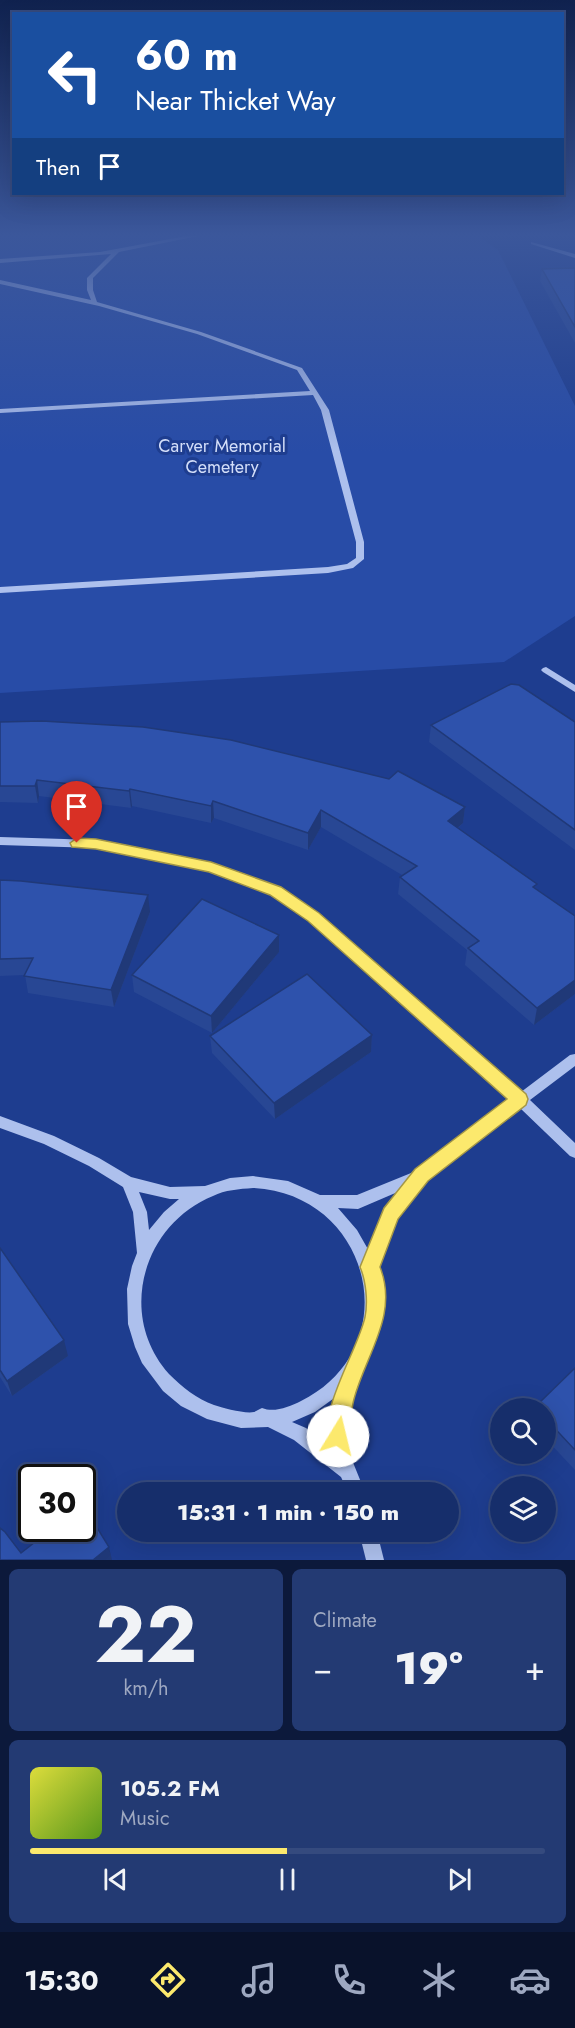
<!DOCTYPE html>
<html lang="en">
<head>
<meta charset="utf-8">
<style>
  body { margin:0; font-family:Jost,sans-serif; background:#233a73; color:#f1f3f6; height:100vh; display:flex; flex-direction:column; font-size:22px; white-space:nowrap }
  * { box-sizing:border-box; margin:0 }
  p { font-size:20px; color:#9ea8c1 }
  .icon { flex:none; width:33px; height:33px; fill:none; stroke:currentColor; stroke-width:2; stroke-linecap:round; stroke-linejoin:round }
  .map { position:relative; height:1560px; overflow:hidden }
  .panel { display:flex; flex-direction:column; gap:9px; padding:9px; background:#0c193b; flex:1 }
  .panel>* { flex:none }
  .banner { position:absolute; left:12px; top:12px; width:552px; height:183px; border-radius:0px; box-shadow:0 6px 24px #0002,0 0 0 2px #354a7e; background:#1a4fa0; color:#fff; overflow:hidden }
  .buttons { position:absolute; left:490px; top:1398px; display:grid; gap:12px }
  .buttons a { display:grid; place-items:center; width:66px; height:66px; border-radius:50%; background:#162e6b; box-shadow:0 6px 24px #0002,0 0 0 2px #354a7e; font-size:30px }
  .speed { position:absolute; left:18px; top:1464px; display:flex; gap:12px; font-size:30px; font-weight:700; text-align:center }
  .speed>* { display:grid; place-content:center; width:78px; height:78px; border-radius:50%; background:#162e6b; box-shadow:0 6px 24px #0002,0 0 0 2px #354a7e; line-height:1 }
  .speed .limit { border:3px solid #111; border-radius:9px; background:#fff; color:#111 }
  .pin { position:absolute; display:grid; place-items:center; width:51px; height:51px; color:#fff; margin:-62px -26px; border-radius:50% 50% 50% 0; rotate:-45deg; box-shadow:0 0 6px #0007 }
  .pin .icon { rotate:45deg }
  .me { position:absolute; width:66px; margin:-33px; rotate:9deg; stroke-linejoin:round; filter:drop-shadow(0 0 4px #0008) }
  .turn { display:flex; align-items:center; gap:21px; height:126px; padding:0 24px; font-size:27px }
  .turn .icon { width:78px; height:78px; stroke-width:2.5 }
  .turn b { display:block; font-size:42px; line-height:51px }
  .then { display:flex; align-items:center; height:57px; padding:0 24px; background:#0003; gap:12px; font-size:22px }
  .big { font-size:45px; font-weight:800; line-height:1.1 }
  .panel .tile { flex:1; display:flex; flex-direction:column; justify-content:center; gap:9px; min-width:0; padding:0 21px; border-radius:9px; background:#233a73 }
  .panel .dial { align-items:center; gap:0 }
  .dial b { font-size:78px; line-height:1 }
  .song { display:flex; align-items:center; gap:18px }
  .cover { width:72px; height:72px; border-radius:9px; background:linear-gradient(135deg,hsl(60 70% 55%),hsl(90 70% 35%)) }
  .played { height:6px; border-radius:3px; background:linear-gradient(90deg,#fce96d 50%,#354a7e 50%) }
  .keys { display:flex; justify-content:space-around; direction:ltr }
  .heat { display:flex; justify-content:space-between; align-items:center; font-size:33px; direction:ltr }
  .panel .tiles { flex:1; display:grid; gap:9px; grid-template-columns:1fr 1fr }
  .tile:last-child { grid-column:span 2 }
  .trip { position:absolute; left:117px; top:1482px; width:342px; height:60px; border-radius:30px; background:#162e6b; box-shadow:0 6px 24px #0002,0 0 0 2px #354a7e; font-weight:800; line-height:60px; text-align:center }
  .menu { display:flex; height:96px; justify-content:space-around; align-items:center; background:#09122b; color:#9ea8c1 }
  .menu .icon { width:42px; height:42px }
  .menu .active { color:#fce96d }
  .menu b { font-size:27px; color:#f1f3f6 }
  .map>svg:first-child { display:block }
  .green { fill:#284ca7 }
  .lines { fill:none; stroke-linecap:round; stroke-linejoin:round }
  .minor { fill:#adc0ed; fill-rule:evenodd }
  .wall { fill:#284794 }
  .shaded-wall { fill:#203978 }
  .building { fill:#2e52ac; stroke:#203978; stroke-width:1.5 }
  .route { fill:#fce96d; stroke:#a49747; stroke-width:1.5 }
  .labels { text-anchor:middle; stroke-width:6; stroke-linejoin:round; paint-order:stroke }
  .far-park-label { font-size:18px; fill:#d3def9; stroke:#1e3d8f }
</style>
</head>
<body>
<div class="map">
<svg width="575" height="1560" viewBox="0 0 575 1560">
  <rect width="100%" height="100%" fill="#1e3d8f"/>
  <path class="green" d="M0 234H475L498 250 575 406V616L504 662 0 693Z"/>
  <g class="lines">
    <g class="minor">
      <path d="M197 234H208L119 252 93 278V290L97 302 201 332 302 368 329 410 364 542V559L353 568 328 573 0 593V587L328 567 347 564 356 558V542L321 410 313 395 0 413V409L310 391 297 370 197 334 99 306 0 284V280L91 300 87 290V278L111 254 0 263V259L100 252Z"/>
      <path d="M531 242 575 254V258L531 244Z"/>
      <path d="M546 667 575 685V692L543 672 541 670 543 668Z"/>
      <path d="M0 837 96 840 211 863 279 888 317 914 521 1092 570 1055 575 1054V1066L530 1100 575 1143V1158L570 1156 520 1108 425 1180 396 1218 376 1271 380 1301 378 1324 371 1347 360 1368 349 1418V1445L352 1460 365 1492H348L341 1477 294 1440 268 1427 241 1428 207 1419 181 1406 163 1391 142 1363 135 1347 128 1324 127 1289 132 1266 137 1253 133 1212 123 1187 89 1166 44 1144 0 1128V1116L54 1136 99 1158 131 1177 170 1187 205 1186 230 1178 253 1176 288 1181 320 1195H357L416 1171 511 1099 309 920 271 894 209 871 96 848 0 845ZM253 1188C372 1194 408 1348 301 1401 289 1407 274 1413 262 1408 259 1409 257 1411 254 1412 245 1414 223 1408 214 1405 197 1399 182 1387 169 1374 117 1316 142 1225 213 1196 225 1190 239 1189 253 1188ZM400 1191 385 1209 369 1251 357 1230 338 1208 358 1209ZM139 1192 170 1199H179L164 1212 149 1230 147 1212ZM337 1396C333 1414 330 1432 333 1450L306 1428 292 1422 315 1412Z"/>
      <path d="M359 1532H377L384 1560H366Z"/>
    </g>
  </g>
  <g class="wall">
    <path d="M575 268V343L540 281 542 269Z"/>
    <path d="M0 722 465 807 463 823 458 828 536 889 575 916V994L534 1025 465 965 467 950 398 894 400 877 402 875 321 827 308 850 214 818 211 823 132 806 131 808 39 796 38 803 0 802Z"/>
    <path d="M575 722V850L429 742 431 725Z"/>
    <path d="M0 880 150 912 114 1007 28 993 25 975 0 976Z"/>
    <path d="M279 952 212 1033 134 992 132 975Z"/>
    <path d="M372 1035 371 1052 275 1119 212 1053 210 1036Z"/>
    <path d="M0 1248 68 1356 12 1396 0 1377Z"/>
    <path d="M575 1368V1470L546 1439V1408H534Z"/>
  </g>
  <g class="shaded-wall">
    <path d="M37 780 39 796 38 803 35 786Z"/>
    <path d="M130 789 132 806 131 808 129 791Z"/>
    <path d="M213 801 214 818 211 823V806Z"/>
    <path d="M465 807 463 823 446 838 448 821Z"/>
    <path d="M321 810V827L308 850V833Z"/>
    <path d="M148 895 150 912 114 1007 111 990Z"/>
    <path d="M279 935V952L212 1033 211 1016Z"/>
    <path d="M575 980V994L534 1025 537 1008Z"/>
    <path d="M372 1035 371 1052 275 1119 274 1103Z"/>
    <path d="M64 1340 68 1356 12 1396 7 1381Z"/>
    <path d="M109 1547 112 1560H93Z"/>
  </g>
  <g class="building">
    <path d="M575 268V327L542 269Z"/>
    <path d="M511 684 519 685 575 722V830L431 725Z"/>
    <path d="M42 721 143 727 231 740 389 779 398 771 465 807 448 821 537 884 533 887 575 916V980L537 1008 468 948 479 941 400 877 417 866 321 810 308 833 213 801 211 806 130 789 129 791 37 780 35 786H0V722Z"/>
    <path d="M0 880 21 881 148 895 111 990 24 976 33 958 0 959Z"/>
    <path d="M202 899 279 935 211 1016 132 975Z"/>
    <path d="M307 974 372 1035 274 1103 210 1036Z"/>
    <path d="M0 1248 64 1340 7 1381 0 1370Z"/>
    <path d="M575 1368V1450L546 1419V1408H536L535 1407Z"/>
    <path d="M83 1505 109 1547 93 1560H0V1528L5 1532 21 1553 53 1528H82Z"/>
  </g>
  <linearGradient id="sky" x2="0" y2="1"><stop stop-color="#10224f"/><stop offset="0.52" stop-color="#3b579b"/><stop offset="1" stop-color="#3b579b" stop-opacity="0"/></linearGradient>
  <rect width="575" height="452" fill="url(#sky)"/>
  <path class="route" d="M77 838 96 839 211 862 281 887 319 913 526 1094 528 1099 526 1105 428 1181 398 1219 380 1267C399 1315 366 1354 354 1399 350 1414 351 1430 345 1444L338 1447 330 1444C317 1411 358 1350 365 1317 368 1302 366 1281 360 1267L384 1208 415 1169 507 1099 308 921 270 895 209 872 96 849 72 847 70 843Z"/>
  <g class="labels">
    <g class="far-park-label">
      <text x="222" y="452">Carver Memorial<tspan x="222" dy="21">Cemetery</tspan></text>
    </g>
  </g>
</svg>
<div class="buttons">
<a><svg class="icon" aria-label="search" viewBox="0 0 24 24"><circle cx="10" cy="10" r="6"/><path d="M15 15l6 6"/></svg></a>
<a><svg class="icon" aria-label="layers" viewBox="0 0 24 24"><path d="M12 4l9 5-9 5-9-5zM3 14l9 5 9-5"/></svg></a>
</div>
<div class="speed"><div class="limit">30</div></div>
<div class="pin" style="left:77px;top:843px;background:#d93025"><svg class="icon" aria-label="arrive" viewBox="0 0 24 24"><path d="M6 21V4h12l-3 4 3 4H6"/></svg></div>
<svg class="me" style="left:338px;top:1436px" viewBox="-20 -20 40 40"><circle r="19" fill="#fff"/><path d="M0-13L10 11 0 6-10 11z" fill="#fce96d"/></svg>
<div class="trip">15:31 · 1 min · 150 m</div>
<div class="banner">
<div class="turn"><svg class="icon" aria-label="left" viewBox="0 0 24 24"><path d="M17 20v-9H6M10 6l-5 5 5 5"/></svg><div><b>60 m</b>Near Thicket Way</div></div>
<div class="then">Then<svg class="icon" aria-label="arrive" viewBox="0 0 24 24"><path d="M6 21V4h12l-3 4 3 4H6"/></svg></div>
</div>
</div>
<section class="panel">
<div class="tiles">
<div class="tile dial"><b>22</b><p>km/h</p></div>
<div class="tile"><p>Climate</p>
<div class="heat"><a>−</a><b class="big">19°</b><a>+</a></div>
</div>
<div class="tile">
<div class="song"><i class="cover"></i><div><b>105.2 FM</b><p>Music</p></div></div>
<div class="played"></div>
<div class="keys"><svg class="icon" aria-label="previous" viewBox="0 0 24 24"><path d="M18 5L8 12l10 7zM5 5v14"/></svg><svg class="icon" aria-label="pause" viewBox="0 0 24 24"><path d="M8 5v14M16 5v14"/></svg><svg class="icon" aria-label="next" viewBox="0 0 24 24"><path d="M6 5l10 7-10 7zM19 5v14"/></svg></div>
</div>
</div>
</section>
<nav class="menu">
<b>15:30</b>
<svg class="icon active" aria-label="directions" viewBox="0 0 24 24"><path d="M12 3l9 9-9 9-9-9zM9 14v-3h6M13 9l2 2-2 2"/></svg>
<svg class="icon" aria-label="music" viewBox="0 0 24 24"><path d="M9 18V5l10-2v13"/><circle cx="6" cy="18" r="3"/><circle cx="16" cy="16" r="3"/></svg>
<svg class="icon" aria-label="phone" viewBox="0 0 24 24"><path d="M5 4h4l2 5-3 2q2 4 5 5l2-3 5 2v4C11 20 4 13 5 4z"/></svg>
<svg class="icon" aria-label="climate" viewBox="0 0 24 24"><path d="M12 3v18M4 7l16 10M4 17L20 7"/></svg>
<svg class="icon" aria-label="car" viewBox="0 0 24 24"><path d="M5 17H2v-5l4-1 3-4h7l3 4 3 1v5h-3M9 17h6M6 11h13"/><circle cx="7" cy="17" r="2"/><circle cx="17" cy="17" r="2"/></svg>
</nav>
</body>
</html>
